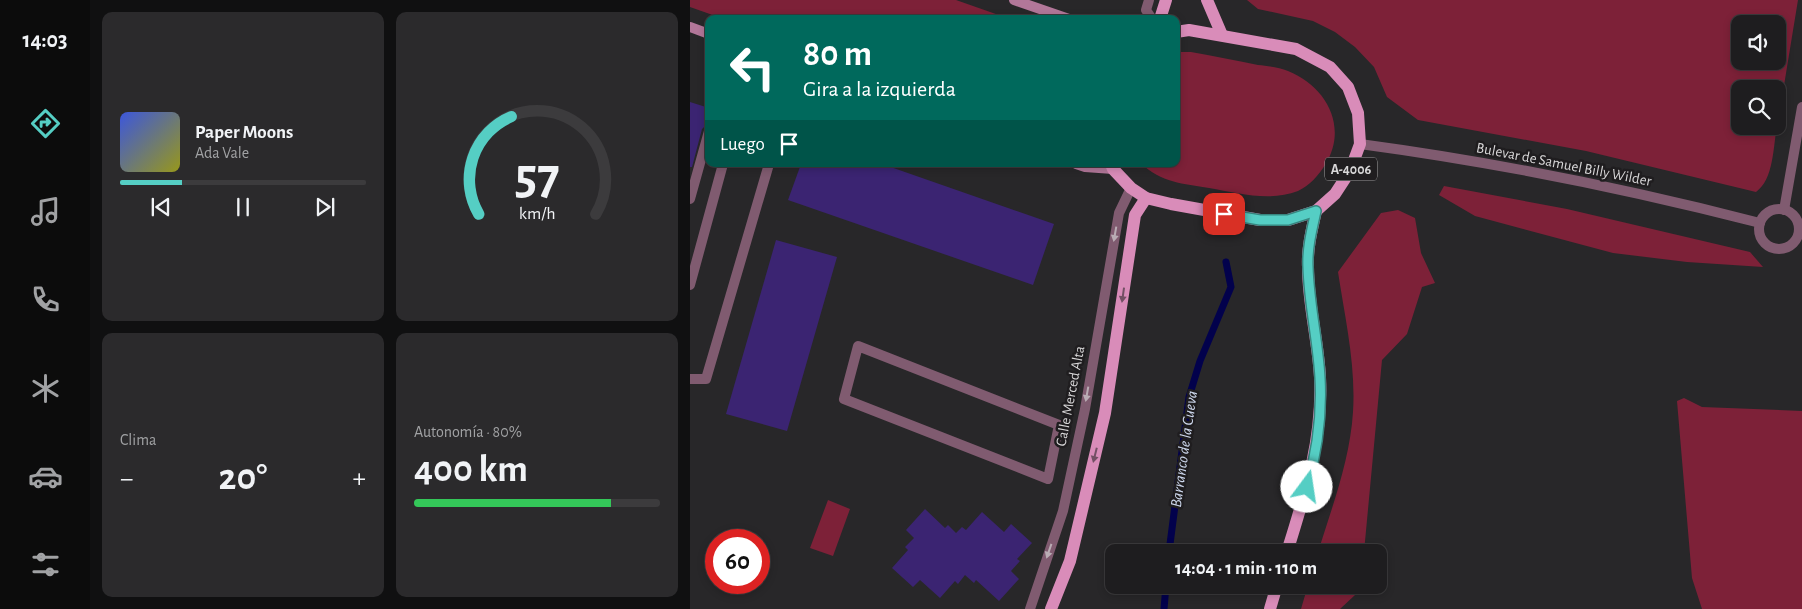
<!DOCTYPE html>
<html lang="es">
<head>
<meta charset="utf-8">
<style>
  body { margin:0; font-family:"Alegreya Sans",sans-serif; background:#2b2a2c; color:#f1f3f6; height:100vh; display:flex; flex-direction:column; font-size:19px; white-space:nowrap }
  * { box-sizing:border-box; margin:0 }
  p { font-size:16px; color:#a1a2a4 }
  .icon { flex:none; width:28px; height:28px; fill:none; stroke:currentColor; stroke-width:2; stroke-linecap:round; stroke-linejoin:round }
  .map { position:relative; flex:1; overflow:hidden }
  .details { display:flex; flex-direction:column; gap:12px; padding:12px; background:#101011; width:600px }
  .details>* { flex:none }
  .banner { position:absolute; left:15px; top:15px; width:475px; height:152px; border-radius:10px; box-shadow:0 2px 8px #0003,0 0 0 1px #3c3b3d; background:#00695c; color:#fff; overflow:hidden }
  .buttons { position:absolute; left:1041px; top:15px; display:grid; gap:10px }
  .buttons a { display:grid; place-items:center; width:55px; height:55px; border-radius:10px; background:#1e1d1f; box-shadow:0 2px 8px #0003,0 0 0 1px #3c3b3d; font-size:25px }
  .speed { position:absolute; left:15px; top:529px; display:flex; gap:10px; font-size:25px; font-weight:700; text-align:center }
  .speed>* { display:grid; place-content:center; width:65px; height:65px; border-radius:50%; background:#1e1d1f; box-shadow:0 2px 8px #0003,0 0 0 1px #3c3b3d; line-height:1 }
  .speed .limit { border:8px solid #d22; background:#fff; color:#111 }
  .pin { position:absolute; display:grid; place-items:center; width:42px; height:42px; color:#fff; margin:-21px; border-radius:10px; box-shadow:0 2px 8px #0006 }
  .me { position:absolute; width:55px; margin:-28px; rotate:14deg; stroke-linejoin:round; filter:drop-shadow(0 0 4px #0008) }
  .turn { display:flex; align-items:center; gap:18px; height:105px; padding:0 15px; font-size:22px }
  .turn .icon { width:65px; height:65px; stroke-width:2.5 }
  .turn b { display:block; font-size:35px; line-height:42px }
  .then { display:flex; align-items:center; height:48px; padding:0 15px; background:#0003; gap:10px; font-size:19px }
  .big { font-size:38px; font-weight:700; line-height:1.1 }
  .details .widget { flex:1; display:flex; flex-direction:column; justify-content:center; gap:8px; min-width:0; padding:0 18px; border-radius:10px; background:#2b2a2c }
  .details .dial { align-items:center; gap:0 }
  .dial svg { height:130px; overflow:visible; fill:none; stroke:#3c3b3d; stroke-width:7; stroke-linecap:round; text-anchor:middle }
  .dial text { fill:#f1f3f6; stroke:none }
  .song { display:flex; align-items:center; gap:15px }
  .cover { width:60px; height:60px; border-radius:8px; background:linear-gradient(135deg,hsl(230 70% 55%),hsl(60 70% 35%)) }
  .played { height:5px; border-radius:2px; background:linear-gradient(90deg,#55cec4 25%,#3c3b3d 25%) }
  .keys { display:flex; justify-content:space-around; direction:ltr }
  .heat { display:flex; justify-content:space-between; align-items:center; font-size:28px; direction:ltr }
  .charge { height:8px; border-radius:4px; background:linear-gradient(90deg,#34c759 80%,#3c3b3d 0) }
  .details .tiles { flex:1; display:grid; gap:12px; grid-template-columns:repeat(2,1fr) }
  .trip { position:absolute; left:415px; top:544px; width:282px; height:50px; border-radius:10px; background:#1e1d1f; box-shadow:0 2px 8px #0003,0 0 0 1px #3c3b3d; font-weight:700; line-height:50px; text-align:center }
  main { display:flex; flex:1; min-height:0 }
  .dock { display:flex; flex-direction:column; width:90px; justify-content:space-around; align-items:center; background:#0c0c0c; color:#a1a2a4 }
  .dock .icon { width:35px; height:35px }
  .dock .current { color:#55cec4 }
  .dock b { font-size:22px; color:#f1f3f6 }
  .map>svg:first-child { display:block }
  .green { fill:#7d2138; fill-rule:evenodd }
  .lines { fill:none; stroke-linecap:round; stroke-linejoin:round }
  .stream { stroke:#02014c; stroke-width:7 }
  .building { fill:#3b2472 }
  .street { stroke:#805b70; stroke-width:10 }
  .secondary { stroke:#b27799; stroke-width:10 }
  .primary { stroke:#d98cb9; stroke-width:12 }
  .oneway { fill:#b9acb4 }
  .oneway2 { fill:#734f64 }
  .route-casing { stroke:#37867f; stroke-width:12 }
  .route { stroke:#55cec4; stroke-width:9 }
  .labels { text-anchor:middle; stroke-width:5; stroke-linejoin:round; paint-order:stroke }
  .shield { fill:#1f1d1f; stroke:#a09fa0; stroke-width:1 }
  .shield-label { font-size:14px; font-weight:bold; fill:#d8d7d8 }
  .street-label { font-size:15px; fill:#d8d7d8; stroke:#1f1d1f }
  .water-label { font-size:16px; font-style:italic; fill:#cdd7ec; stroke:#1f1d1f }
</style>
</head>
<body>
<main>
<nav class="dock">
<b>14:03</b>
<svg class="icon current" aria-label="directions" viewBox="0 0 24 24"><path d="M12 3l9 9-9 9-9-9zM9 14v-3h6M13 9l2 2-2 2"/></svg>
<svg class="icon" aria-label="music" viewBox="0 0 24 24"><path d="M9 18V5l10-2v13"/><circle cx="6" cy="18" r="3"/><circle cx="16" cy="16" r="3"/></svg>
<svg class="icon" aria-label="phone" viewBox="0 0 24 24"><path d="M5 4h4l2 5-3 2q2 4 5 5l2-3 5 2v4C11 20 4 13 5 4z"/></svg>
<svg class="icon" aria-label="climate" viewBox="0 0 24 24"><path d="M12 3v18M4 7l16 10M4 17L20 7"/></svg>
<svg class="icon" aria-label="car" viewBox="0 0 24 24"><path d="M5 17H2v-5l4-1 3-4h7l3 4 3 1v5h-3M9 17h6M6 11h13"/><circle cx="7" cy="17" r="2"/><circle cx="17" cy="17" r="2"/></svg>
<svg class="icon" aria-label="filters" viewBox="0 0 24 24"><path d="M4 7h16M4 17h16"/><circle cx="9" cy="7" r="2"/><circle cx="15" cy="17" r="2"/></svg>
</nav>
<section class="details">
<div class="tiles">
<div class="widget">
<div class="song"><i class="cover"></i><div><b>Paper Moons</b><p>Ada Vale</p></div></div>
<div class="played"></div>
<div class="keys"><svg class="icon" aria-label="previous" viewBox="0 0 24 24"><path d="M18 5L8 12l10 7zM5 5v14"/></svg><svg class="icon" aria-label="pause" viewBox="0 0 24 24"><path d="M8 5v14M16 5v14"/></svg><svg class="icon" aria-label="next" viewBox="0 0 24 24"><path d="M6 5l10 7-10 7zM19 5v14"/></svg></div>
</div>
<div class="widget dial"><svg viewBox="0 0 100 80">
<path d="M14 69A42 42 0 1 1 86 69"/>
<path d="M14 69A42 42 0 0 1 34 9" stroke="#55cec4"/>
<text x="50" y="56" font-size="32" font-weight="700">57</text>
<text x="50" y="72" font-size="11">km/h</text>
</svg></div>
<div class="widget"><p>Clima</p>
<div class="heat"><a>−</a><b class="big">20°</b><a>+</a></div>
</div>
<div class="widget"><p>Autonomía · 80%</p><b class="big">400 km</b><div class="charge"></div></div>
</div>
</section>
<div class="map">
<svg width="1112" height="609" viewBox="0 0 1112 609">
  <rect width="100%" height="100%" fill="#282729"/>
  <g class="green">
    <path d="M0 0H266L320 19H34L0 7Z"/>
    <path d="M557 0H1108L1088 122V89H1050V126H1087C1083 147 1084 179 1066 192L896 151 728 120 697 97 684 67 665 47 645 32 623 21 568 9ZM1050 24H1088V61H1050Z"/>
    <path d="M486 52H501C523 56 545 60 568 65 577 66 589 67 598 71 636 86 659 127 635 165 629 175 619 186 608 191 579 202 548 193 519 188 494 184 470 182 452 164H486Z"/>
    <path d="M754 186 877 209 1060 252 1073 267 997 262 923 253 785 216 749 195Z"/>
    <path d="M708 210 725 218 731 253 745 283 732 287 717 334 692 360 674 552H628C642 507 660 460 663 412 666 365 655 318 648 272L691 213Z"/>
    <path d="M994 398 1012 407 1112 411V609H1012L1002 578 987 401Z"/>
    <path d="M138 500 160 509 143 556 120 548Z"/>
    <path d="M618 585H668L665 595 650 609H611Z"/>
  </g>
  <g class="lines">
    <g class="stream">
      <path d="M479 552 499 397 510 361 541 287 536 262"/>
      <path d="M474 609 476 585"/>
    </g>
  </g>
  <g class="building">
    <path d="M0 102 19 108 17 124 12 129 2 167H0Z"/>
    <path d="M111 164H192L364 224 343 285 98 200Z"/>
    <path d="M86 240 147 257 97 431 36 414Z"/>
    <path d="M235 509 255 528 258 525 266 533 272 527 276 530 292 512 314 532 321 524 342 543 327 559 330 561 321 571 329 579 309 601 286 580 284 583 275 575 268 584 265 581 250 598 230 580 223 587 202 568 218 550 215 547 224 538 216 530Z"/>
  </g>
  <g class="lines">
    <g class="street">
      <path d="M459 0 456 10 462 19"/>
      <path d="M670 144C804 162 938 189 1070 223"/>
      <path d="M0 199 19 131"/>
      <circle cx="1089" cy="229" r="20"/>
      <path d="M1094 210 1112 107"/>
      <path d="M0 285 33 164"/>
      <path d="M168 346 369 425 358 479 154 399Z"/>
      <path d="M0 379H16L79 164"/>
      <path d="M340 609 373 511 395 409 429 213 441 188"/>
    </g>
    <g class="secondary">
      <path d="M324 0 379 19"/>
      <path d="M0 27 19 34"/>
      <path d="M386 164 395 167 423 169"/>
    </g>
    <g class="primary">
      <path d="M517 0 532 35"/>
      <path d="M470 19 476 0"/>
      <path d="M421 164 423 169 441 188 456 198 481 204 570 220H598L626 211 645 194 660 171 670 144 668 113 658 87 640 67 606 49 499 30 486 32"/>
      <path d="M597 552C615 494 633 440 630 377 628 340 618 304 618 267 617 248 622 229 626 211"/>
      <path d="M361 609 380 561 415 413 445 215 456 198"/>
      <path d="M580 609 587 585"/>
    </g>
  </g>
  <defs><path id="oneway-solid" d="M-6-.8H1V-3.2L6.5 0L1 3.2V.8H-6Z" transform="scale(1.25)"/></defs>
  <g class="oneway">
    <use href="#oneway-solid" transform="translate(425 234) rotate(100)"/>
    <use href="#oneway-solid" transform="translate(397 394) rotate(100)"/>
    <use href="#oneway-solid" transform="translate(359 551) rotate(109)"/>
  </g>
  <g class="oneway2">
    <use href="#oneway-solid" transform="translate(433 295) rotate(98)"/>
    <use href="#oneway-solid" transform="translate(405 455) rotate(104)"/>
  </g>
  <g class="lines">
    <g class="route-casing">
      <path id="route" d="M534 214 570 220H598L626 211C622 229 617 248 618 267 619 304 628 341 630 378 632 414 627 452 617 487"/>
    </g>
    <use href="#route" class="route"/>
  </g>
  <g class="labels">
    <rect class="shield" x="635" y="157.5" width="52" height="23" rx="4"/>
    <g class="shield-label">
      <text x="661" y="174">A-4006</text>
    </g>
    <g class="street-label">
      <text transform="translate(874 164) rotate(11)" y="5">Bulevar de Samuel Billy Wilder</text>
      <text transform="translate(380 396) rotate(-79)" y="5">Calle Merced Alta</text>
    </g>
    <g class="water-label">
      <text transform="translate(493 449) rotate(-82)" y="6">Barranco de la Cueva</text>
    </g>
  </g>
</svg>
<div class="buttons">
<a><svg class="icon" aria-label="sound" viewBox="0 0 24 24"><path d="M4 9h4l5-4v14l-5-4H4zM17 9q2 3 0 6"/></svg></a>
<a><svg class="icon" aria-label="search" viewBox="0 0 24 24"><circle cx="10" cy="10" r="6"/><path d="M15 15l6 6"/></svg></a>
</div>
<div class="speed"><div class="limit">60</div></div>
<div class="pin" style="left:534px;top:214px;background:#d93025"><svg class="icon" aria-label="arrive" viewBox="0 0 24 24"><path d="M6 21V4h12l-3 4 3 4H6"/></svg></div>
<svg class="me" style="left:617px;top:487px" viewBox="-20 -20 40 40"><circle r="19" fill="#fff"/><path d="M0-13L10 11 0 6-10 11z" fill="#55cec4"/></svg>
<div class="trip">14:04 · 1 min · 110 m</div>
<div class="banner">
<div class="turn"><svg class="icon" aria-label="left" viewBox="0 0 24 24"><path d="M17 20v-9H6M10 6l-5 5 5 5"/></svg><div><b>80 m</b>Gira a la izquierda</div></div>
<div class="then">Luego<svg class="icon" aria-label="arrive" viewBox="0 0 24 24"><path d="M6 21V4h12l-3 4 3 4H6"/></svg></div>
</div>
</div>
</main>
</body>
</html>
